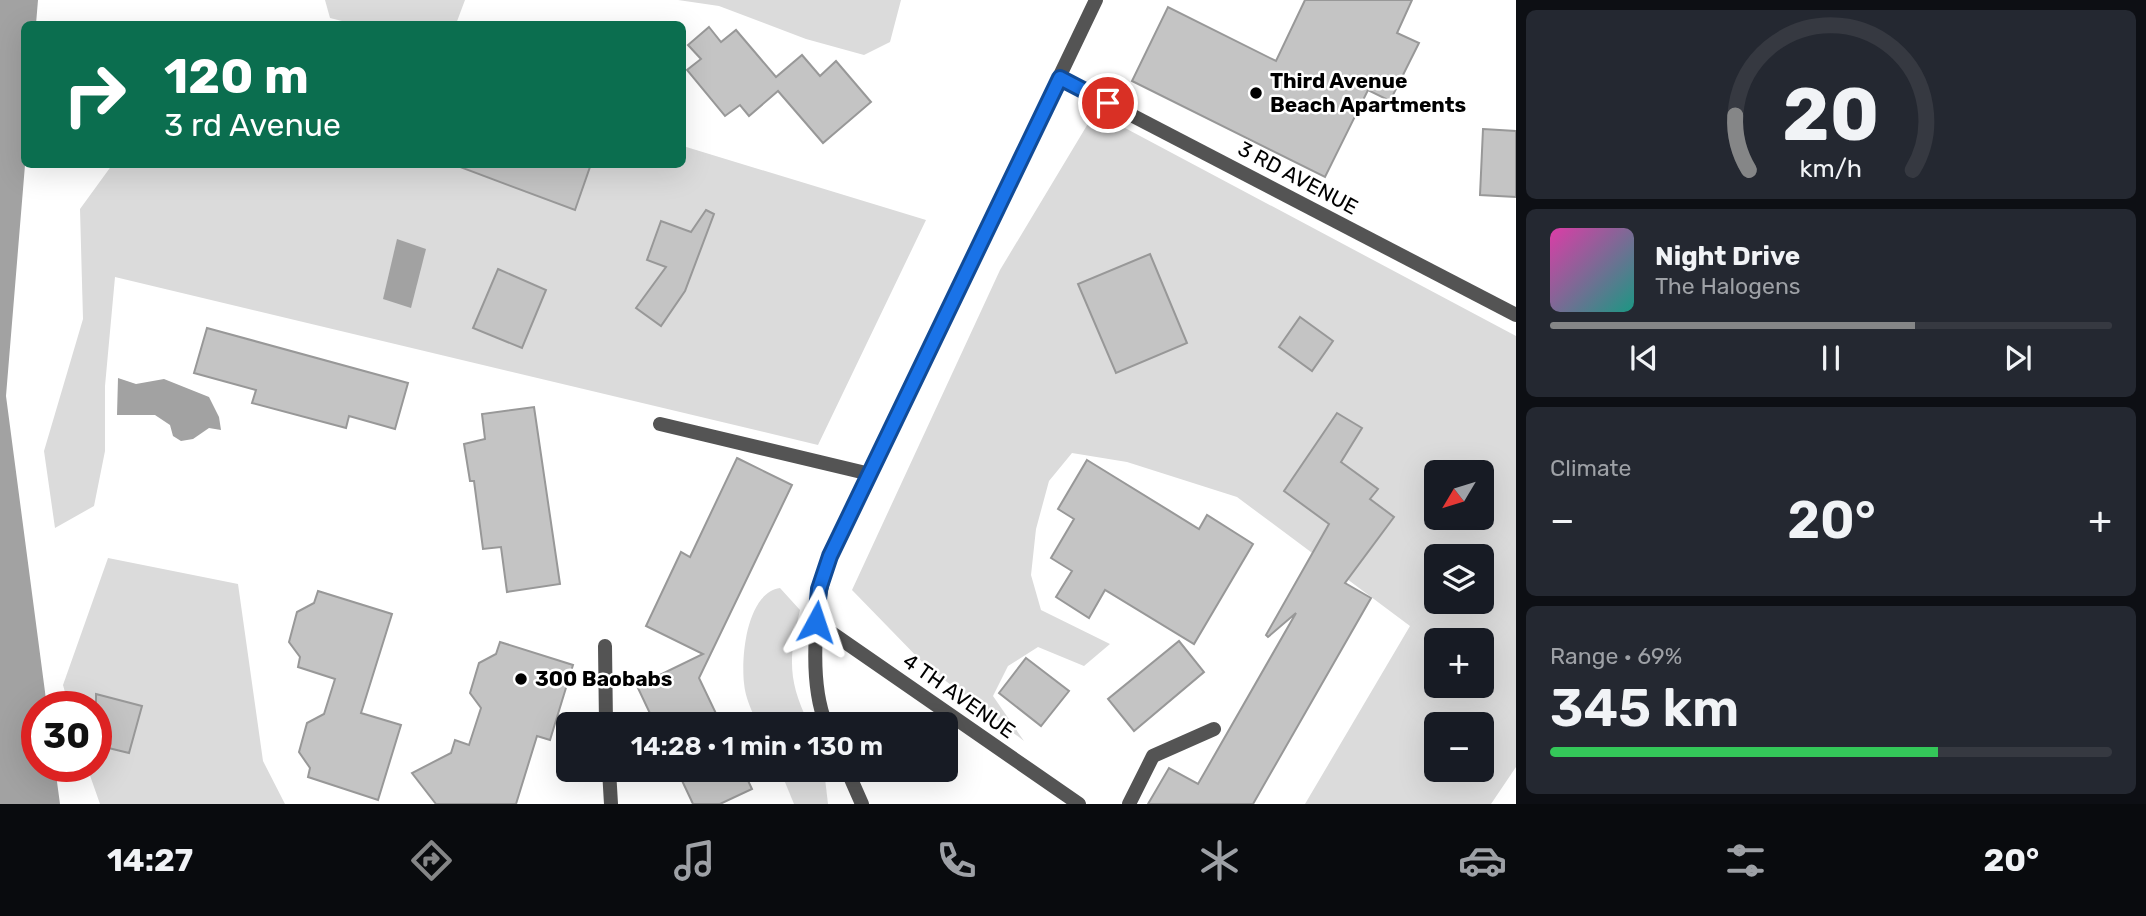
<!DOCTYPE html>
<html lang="en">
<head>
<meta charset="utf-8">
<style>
  body { margin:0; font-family:Rubik,sans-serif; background:#242831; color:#f1f3f6; height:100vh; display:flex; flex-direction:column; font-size:26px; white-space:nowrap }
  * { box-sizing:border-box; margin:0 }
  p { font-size:23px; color:#9ea1a6 }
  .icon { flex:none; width:38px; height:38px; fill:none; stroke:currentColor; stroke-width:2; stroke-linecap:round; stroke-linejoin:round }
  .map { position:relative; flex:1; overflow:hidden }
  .details { display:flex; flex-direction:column; gap:10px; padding:10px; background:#0d0f14; width:630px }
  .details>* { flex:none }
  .banner { position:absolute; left:21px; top:21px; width:665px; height:147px; border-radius:10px; box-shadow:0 7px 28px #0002; background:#0b6e4f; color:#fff; overflow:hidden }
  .needle { width:46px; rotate:232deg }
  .tools { position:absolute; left:1424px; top:460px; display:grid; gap:14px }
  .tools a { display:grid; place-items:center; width:70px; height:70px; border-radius:10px; background:#171b24; box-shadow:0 7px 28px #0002; font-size:35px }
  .speed { position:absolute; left:21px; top:691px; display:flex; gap:14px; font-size:35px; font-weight:700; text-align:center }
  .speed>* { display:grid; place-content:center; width:91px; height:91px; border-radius:50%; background:#171b24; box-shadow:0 7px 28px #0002; line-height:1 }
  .speed .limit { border:10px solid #d22; background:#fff; color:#111 }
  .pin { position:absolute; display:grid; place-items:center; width:60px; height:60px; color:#fff; margin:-30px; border:4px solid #fff; border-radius:50%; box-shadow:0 2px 7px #0007 }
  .me { position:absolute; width:77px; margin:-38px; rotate:5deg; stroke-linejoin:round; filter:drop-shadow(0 0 5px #0008) }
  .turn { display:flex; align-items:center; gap:24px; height:147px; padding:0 28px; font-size:32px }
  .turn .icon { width:91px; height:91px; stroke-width:2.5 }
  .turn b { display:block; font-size:49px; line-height:60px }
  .big { font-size:52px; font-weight:600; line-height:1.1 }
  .details .widget { flex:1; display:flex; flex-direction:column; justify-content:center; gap:10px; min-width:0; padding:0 24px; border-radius:10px; background:#242831 }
  .details .dial { align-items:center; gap:0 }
  .dial svg { height:182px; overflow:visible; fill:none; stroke:#363941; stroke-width:7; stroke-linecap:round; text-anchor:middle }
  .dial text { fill:#f1f3f6; stroke:none }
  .song { display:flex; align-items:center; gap:21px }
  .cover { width:84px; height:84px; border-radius:10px; background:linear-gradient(135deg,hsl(320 70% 55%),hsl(170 70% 35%)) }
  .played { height:7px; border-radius:4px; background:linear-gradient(90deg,#858687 65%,#363941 65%) }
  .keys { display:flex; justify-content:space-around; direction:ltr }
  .heat { display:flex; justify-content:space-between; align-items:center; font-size:38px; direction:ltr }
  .charge { height:10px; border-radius:5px; background:linear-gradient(90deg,#34c759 69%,#363941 0) }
  .trip { position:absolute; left:556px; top:712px; width:402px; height:70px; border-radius:10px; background:#171b24; box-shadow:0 7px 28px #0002; font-weight:600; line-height:70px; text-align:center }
  .tabs { display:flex; height:112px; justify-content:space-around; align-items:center; background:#090b0e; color:#9ea1a6 }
  .tabs .icon { width:49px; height:49px }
  .tabs .selected { color:#858687 }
  .tabs b { font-size:32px; color:#f1f3f6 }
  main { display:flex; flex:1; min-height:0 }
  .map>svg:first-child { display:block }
  .green { fill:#dbdbdb; fill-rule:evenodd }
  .water { fill:#a2a2a2 }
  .building { fill:#c4c4c4; stroke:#989898; stroke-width:2 }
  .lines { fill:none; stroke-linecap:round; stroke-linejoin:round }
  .service { stroke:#545454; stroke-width:14 }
  .minor { stroke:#545454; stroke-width:14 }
  .route-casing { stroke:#114b97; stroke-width:18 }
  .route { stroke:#1a73e8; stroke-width:12 }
  .poi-dot { fill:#000; stroke:#fff; stroke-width:2.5 }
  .labels { text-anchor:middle; stroke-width:5; stroke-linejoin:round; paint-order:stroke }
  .poi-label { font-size:21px; font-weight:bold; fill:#000; stroke:#fff; text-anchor:start }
  .street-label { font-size:21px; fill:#000; stroke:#fff }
</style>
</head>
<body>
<main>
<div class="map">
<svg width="1516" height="804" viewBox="0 0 1516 804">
  <rect width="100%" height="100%" fill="#fff"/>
  <g class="green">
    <path d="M325 0H465L456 24H354L330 18Z"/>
    <path d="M678 0H901L890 42 864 55 806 39 719 6Z"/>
    <path d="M1095 112 1516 336V767L1491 804H1305L1410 626 1237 497 1127 462 1072 453 1049 481 1036 529 1031 575 1041 610 1110 644 1084 666 1038 647 1008 666 993 696 1024 741 925 665 852 590 1000 270ZM1437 472H1482V518H1437ZM1437 556H1482V602H1437ZM1437 640H1482V686H1437ZM1437 724H1482V770H1437Z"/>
    <path d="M683 146 926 220 818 445 115 277 105 386V451L94 506 55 528 44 451 83 319 80 209 112 165 682 164Z"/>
    <path d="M108 558 238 584 263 761 285 804H100L87 767 96 766V707H69L63 685Z"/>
    <path d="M780 588 800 610C789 657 787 679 809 724H758C752 712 745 697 744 683 741 655 747 593 780 588Z"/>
    <path d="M780 770H824L828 804H794Z"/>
  </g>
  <g class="water">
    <path d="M0 0H38L36 24H24L25 165 6 396 47 707H37V766L55 767 60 804H0Z"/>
    <path d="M397 239 426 249 411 308 383 299Z"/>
    <path d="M118 378 136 384 164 379 209 397 219 417 221 430 209 428 193 439 181 441 173 436 170 425 155 415H117Z"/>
  </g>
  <g class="building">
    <path d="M1305 0H1412L1397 33 1419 43 1390 101 1368 90 1325 177 1132 81 1168 7 1276 61Z"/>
    <path d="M709 27 721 42 736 30 776 77 802 55 820 76 836 61 871 102 823 143 778 91 749 116 740 105 725 116 687 70 701 59 688 45Z"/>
    <path d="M1483 129 1516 131V197L1480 195Z"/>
    <path d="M461 164H591L575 210 460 167Z"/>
    <path d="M706 210 714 214 685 291 661 326 636 308 666 267 647 260 661 221 691 232Z"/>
    <path d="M1150 254 1187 343 1116 373 1078 284Z"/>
    <path d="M498 269 546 290 522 348 473 328Z"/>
    <path d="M1300 317 1333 341 1312 371 1279 347Z"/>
    <path d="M207 328 408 383 395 429 349 416 346 428 252 403 256 390 194 373Z"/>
    <path d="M534 407 560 584 507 592 501 547 483 549 474 481H470L464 444 485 439 482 414Z"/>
    <path d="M1337 413 1362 428 1341 462 1378 489 1370 499 1394 517 1345 583 1371 598 1253 804H1148L1169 768 1198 784 1296 613 1268 637 1266 635 1329 524 1284 491Z"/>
    <path d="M737 458 792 485 699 678 721 724H655L637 686 703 654 646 626 681 552 690 557Z"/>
    <path d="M1087 460 1199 529 1207 515 1253 544 1194 644 1105 590 1089 618 1056 597 1072 571 1051 558 1074 519 1058 509Z"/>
    <path d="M318 591 392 614 361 713 401 725 378 800 308 777 310 768 299 752 307 723 324 714 335 679 298 667 300 657 289 642 297 612 314 603Z"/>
    <path d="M1179 641 1204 672 1134 731 1108 699Z"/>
    <path d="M500 642 573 665 550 740 537 736 516 804H436L412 773 451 753 455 740 469 745 481 708 470 693 479 663 496 654Z"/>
    <path d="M1026 658 1069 691 1041 726 999 693Z"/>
    <path d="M96 694 142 706 129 753 96 745Z"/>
    <path d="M677 770H743L752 789 720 804H693Z"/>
  </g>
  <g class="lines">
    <path class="service" d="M1129 804 1153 756 1214 729"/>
    <g class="minor">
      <path d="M1060 78 1516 315"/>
      <path d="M660 424 870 474"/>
      <path d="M816 622 1079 804"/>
      <path d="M605 646 606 724"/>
      <path d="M826 724C808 680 815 600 830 556L1096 0"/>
      <path d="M609 770 611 804"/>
      <path d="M847 770 862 804"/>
    </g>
  </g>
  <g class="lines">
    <g class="route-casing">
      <path id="route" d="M816 622 819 589 830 556 1060 78 1108 103"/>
    </g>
    <use href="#route" class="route"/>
  </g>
  <g class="poi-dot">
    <circle cx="1256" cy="93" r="7"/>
    <circle cx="521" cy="679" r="7"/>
  </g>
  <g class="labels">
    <g class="poi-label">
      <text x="1270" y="88">Third Avenue<tspan x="1270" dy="24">Beach Apartments</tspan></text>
      <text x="535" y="686">300 Baobabs</text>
    </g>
    <g class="street-label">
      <text transform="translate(1298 178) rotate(28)" y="7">3 RD AVENUE</text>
      <text transform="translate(959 696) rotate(35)" y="7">4 TH AVENUE</text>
    </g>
  </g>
</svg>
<div class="tools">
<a><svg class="needle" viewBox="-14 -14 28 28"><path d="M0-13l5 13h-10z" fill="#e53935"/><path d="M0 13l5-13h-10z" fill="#9ea1a6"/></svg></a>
<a><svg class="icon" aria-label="layers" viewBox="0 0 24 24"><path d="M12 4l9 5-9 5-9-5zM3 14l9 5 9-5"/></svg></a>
<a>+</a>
<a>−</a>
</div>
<div class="speed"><div class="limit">30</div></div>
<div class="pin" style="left:1108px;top:103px;background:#d93025"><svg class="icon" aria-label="arrive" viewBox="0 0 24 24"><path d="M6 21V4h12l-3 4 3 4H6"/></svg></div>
<svg class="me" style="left:816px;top:622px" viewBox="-20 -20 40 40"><path d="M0-17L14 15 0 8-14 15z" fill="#1a73e8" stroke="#fff" stroke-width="4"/></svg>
<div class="trip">14:28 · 1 min · 130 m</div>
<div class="banner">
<div class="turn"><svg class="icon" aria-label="right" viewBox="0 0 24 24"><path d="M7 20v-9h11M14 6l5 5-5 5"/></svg><div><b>120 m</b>3 rd Avenue</div></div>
</div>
</div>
<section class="details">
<div class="widget dial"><svg viewBox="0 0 100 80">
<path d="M14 69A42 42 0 1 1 86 69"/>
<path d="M14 69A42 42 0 0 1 8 45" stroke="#858687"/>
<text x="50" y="56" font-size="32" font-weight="700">20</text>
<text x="50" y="72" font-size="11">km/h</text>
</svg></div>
<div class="widget">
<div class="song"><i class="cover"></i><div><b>Night Drive</b><p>The Halogens</p></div></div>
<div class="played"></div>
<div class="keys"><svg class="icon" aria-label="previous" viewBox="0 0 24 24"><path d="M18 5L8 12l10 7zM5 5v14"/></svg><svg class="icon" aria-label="pause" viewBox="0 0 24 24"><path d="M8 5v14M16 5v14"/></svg><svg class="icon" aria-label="next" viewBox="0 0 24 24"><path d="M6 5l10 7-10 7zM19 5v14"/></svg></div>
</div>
<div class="widget"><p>Climate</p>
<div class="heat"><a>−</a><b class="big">20°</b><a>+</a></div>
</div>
<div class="widget"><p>Range · 69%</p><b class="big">345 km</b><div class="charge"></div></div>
</section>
</main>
<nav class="tabs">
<b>14:27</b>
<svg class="icon selected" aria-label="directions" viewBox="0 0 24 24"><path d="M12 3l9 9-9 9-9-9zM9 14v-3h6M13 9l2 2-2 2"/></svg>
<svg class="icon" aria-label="music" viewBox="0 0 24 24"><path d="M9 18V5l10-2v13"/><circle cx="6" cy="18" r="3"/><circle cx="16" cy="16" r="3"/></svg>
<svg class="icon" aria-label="phone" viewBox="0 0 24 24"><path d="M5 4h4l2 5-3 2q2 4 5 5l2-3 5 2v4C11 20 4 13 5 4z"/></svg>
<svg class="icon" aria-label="climate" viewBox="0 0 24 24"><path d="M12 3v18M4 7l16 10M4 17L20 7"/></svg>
<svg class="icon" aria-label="car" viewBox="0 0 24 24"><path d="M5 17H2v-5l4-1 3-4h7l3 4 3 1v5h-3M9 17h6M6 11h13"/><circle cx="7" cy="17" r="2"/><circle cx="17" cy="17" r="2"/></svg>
<svg class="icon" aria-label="filters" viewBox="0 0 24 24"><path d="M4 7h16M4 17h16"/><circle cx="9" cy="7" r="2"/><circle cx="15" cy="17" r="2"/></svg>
<b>20°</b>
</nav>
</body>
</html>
